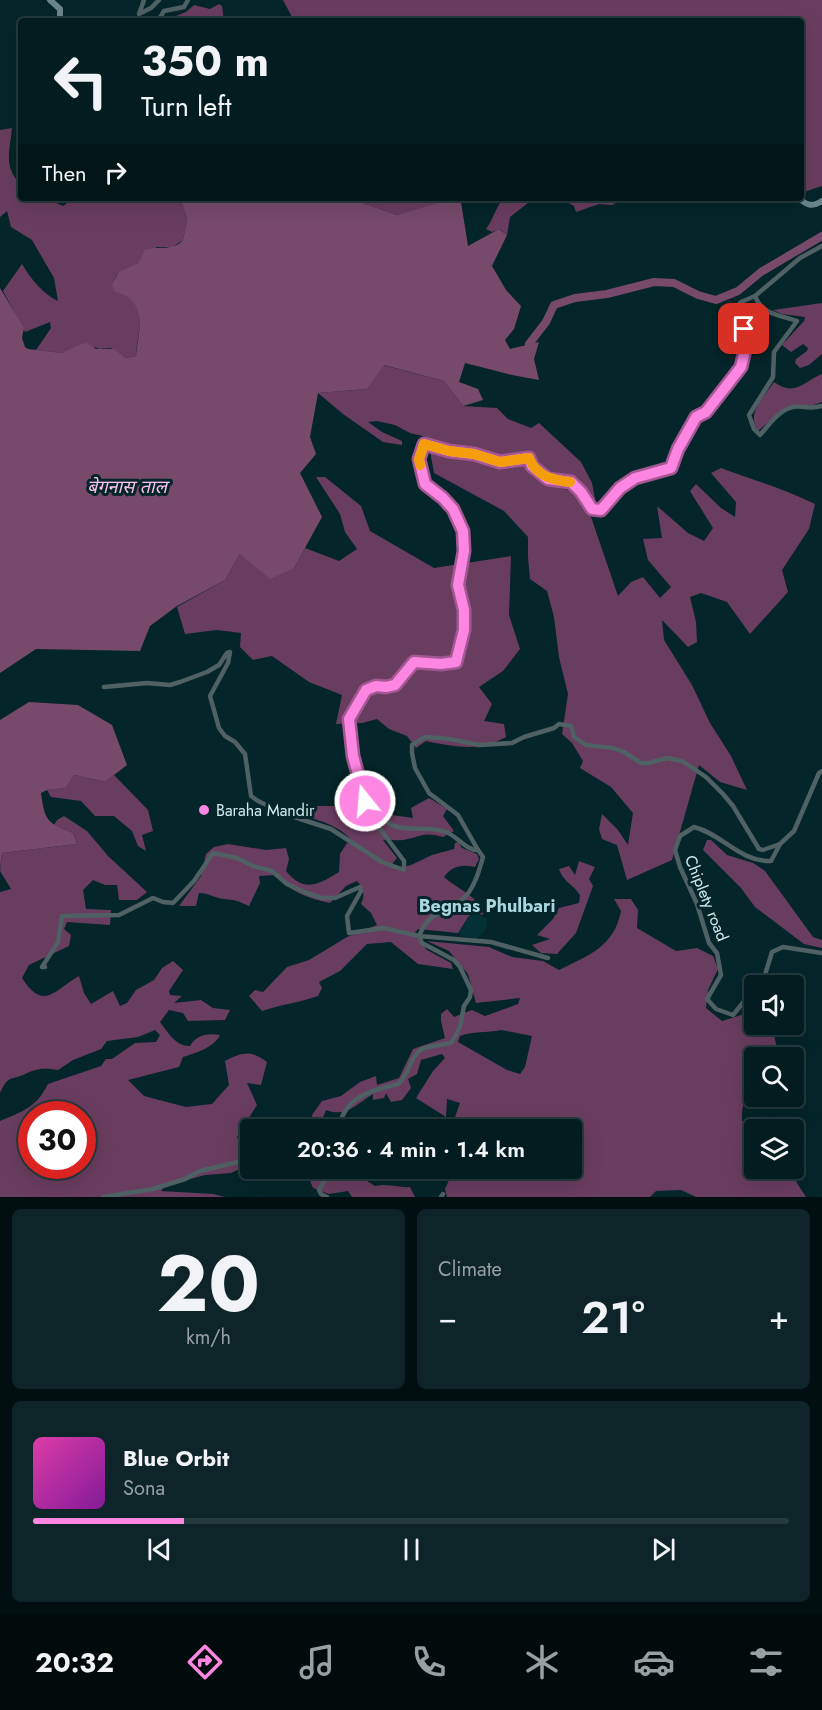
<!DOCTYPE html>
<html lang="en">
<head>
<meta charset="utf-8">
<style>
  body { margin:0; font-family:Jost,"Noto Sans Devanagari",sans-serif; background:#0d2528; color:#f1f3f6; height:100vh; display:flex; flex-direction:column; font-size:22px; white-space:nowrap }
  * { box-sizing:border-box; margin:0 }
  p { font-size:20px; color:#97a1a4 }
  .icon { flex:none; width:33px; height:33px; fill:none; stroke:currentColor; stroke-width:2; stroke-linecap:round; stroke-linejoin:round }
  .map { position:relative; height:1197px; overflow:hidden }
  .panel { display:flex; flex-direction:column; gap:12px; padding:12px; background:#020f11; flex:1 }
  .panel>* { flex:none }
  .top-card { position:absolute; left:18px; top:18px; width:786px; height:183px; border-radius:6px; box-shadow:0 6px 24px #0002,0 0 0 2px #243a3d; background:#031c1f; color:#f1f3f6; overflow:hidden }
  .fabs { position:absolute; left:744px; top:975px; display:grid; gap:12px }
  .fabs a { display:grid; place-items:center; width:60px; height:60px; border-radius:6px; background:#031c1f; box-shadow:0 6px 24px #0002,0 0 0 2px #243a3d; font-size:30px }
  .speed { position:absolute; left:18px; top:1101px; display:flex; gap:12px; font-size:30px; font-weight:700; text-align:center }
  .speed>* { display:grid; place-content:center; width:78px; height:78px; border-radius:50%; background:#031c1f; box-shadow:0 6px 24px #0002,0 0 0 2px #243a3d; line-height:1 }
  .speed .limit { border:9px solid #d22; background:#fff; color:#111 }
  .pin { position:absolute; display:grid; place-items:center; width:51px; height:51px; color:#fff; margin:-26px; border-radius:12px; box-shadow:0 3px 9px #0006 }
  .me { position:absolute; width:66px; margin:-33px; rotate:343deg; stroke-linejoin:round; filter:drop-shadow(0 0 4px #0008) }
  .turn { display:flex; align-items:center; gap:21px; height:126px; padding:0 24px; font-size:27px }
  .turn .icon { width:78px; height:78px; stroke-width:2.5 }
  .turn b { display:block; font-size:42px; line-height:51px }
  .then { display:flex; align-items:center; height:57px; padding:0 24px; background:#0003; gap:12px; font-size:22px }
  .big { font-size:45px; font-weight:600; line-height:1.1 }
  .panel .card { flex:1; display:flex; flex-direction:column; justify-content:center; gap:9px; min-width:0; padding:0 21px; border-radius:9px; background:#0d2528 }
  .panel .dial { align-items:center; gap:0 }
  .dial b { font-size:78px; line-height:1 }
  .song { display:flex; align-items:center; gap:18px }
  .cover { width:72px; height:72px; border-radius:9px; background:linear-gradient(135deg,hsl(320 70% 55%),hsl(290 70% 35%)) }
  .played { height:6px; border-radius:3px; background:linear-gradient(90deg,#fd86e2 20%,#243a3d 20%) }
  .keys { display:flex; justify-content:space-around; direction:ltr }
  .heat { display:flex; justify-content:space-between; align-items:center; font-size:33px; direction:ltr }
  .panel .tiles { flex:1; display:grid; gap:12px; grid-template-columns:1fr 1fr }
  .card:last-child { grid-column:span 2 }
  .trip { position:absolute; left:240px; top:1119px; width:342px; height:60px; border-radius:6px; background:#031c1f; box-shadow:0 6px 24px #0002,0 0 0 2px #243a3d; font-weight:600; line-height:60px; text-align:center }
  .dock { display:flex; height:96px; justify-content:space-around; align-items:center; background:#010b0c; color:#97a1a4 }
  .dock .icon { width:42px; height:42px }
  .dock .current { color:#fd86e2 }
  .dock b { font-size:27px; color:#f1f3f6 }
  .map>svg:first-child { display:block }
  .built { fill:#043136 }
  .forest { fill:#693d5f; fill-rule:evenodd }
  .water { fill:#774a6c }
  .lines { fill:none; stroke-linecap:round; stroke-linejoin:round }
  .river { stroke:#774a6c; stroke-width:8 }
  .minor { stroke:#506163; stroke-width:4.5 }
  .secondary { stroke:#6a868a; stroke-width:6 }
  .route-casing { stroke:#a45793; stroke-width:15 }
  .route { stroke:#fd86e2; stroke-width:10 }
  .slow { stroke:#f59e0b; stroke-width:10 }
  .poi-dot { fill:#fd86e2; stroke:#042529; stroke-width:2 }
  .labels { text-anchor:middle; stroke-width:6; stroke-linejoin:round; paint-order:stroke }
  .poi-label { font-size:16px; fill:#d4eaed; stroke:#042529; text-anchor:start }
  .street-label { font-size:16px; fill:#d4eaed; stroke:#042529 }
  .water-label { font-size:18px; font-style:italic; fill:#fcc2ec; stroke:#042529 }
  .neighbourhood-label { font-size:18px; font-weight:bold; fill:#aad7de; stroke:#042529 }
</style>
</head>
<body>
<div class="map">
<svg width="822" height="1197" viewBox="0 0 822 1197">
  <rect width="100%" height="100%" fill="#042529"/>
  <path class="built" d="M473 913 487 918V925L483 933 477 938 461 936 458 933 468 917Z"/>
  <g class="forest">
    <path d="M283 0H822V186L801 193V21H403L392 16 385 17 384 21H283L292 17Z"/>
    <path d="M219 4 222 6 224 21H185L176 16 186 12 194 5 210 9Z"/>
    <path d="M12 128C11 141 7 155 10 167 14 181 21 178 21 198H46L63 206 74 198H180L187 219 183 240 173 247H157L133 267 117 275 112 284C120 295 123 293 131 299 147 314 136 339 136 356L126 358 111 348 99 349 94 347 62 353 36 350 51 328 50 322 25 332 3 291 22 264C30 278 43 294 58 301L54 278 32 240 11 227 7 211 0 217V130Z"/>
    <path d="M332 198H453L447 202 397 215 357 201Z"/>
    <path d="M504 198H547L528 203 510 217 507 235 500 229 492 232 486 229C494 218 495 208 504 198Z"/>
    <path d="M559 198H616L620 201 612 205 599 204 576 212 574 206Z"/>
    <path d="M822 303V354L809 365 800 368 795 363 796 359 807 351 808 348 803 344 791 352 782 345 804 321 805 317 782 314 773 310Z"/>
    <path d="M383 365 444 381 463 406 497 408 508 419 531 428 539 423 581 462 592 483 596 504 577 480C554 476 542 478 532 454L496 459 474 451 434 445 427 437 410 433 395 425 377 421 368 422 382 432 402 441V445L383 442 343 414 318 393 367 389Z"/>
    <path d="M822 374V402L811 406 786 407 758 431C746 413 763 398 774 382 795 397 803 382 822 374Z"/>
    <path d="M430 451 508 465 523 464C538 476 552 489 572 490L590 514 618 596 631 582 643 577 660 598 671 587 648 560 643 539 662 538 657 506 688 533 704 541 713 528 690 491 696 484 721 508 735 517 736 502 711 473 721 468C753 480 785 489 815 504L809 529 782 570 788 592 750 634 727 602 701 593 690 597 696 622 697 642 688 647 662 620 664 640 692 685 710 723 731 756 747 790 720 782 699 765 672 860 627 880 617 845 602 839 599 829 602 814 618 830 628 845 633 813 611 787 580 768 583 761 572 743 562 734 568 694 559 657 554 617 547 591 530 579 528 557V537L504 511 434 473Z"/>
    <path d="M316 477H325L361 506 370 531 434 568 511 556 509 615 520 649 503 671 479 687 492 704 484 721 504 724 506 737C478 752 456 747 426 741L416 748 407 736 389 729 377 719 362 723 336 724 342 695 309 682 272 656 253 660 240 647 241 633 217 630 185 634 177 607 225 580 240 554 294 568 305 548 339 561 357 549 345 532 340 514Z"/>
    <path d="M74 775 105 782 114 775 148 810 153 831 142 835 146 851 138 846 132 831 114 816H95L81 801 51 797 47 790 64 788Z"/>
    <path d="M429 798 447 809 443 816 454 831 443 837C424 831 420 837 403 840 397 841 389 839 383 840L397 858 392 864 400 868 411 865 432 855 454 849 455 843 458 842 462 848 477 854 479 859 475 867C462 864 452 866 444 877 456 888 483 899 483 915L473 913 468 917 458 933 418 929 414 934 427 950 451 963 453 969 418 964 391 942 367 944 340 971 319 982 322 988 318 996C299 1003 282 1004 262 1011L249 996 255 990 263 992 287 967 309 960 347 937 377 925 371 913 361 904C365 895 364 888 357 881L346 886 330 903C309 899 289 891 275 875L259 876 260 883 249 906C238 901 235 900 224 899 215 898 209 893 199 893L196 906H179L201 876 206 854 214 847 228 844 266 850 286 848 289 859 286 871C304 893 318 885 339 872L340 854 347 843 356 845C340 825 323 822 299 814L304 806H338L357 818 359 809 371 802 385 814 413 818 411 808Z"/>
    <path d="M64 816 87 831 108 856 147 892 137 900H119L117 885H105L93 880 83 890 86 909 111 910 110 925 67 922 64 929 71 935 69 946 29 965 22 978C44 1012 54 990 79 976L84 993 91 1004 113 991 120 1006 127 1003 136 990 154 980 162 968 173 961 183 970 169 991 170 995 182 996 174 1003 201 1000 213 1008 230 1010 225 1020 188 1021 183 1013 169 1010 160 1022C168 1032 175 1046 190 1046 196 1035 208 1033 220 1035 214 1048 195 1053 183 1057L179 1067 128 1080 144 1096 186 1107 212 1104 229 1085 225 1061C243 1052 251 1050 267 1062L261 1085 247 1083 257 1105 237 1137 240 1145 250 1141V1164L231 1173 205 1175 165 1186 161 1191 213 1194 225 1197H0V1121C23 1111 36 1108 48 1084L101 1066 106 1059H112L135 1043 156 1042 160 1035 155 1030 138 1037 107 1041 101 1049 73 1060 58 1070C45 1068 37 1068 25 1074 10 1081 9 1074 0 1093V892L11 889 0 871 2 853 77 844 73 833 54 825 57 820ZM32 1114H82V1166H32Z"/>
    <path d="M707 840H711L727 855 753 863 765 871 813 937 822 940V948L804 944 755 907 741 888 703 850Z"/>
    <path d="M579 861 595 867 589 879 593 886 576 933 557 954 541 953 532 945 550 939 537 935 553 919 559 908 579 903 580 895C572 883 564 883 559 869L569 866 575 875Z"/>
    <path d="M614 899H631L638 910 637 928 676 951 697 948 713 956 718 969 708 990 706 1008 722 1021 754 1011V1024L770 1025 772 1026 776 1044 774 1057 754 1058V1086C745 1093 741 1109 742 1121L779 1129 754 1130V1168L788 1169 806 1197H696L681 1190 656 1191 650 1197H447L445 1189 454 1169 572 1168V1130L453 1129 454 1120 460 1103 447 1099 446 1117 416 1098 433 1071 445 1058 442 1054 421 1060 417 1074 408 1079 411 1088 402 1100 391 1102 386 1093 384 1098 373 1100V1094C357 1104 345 1118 326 1110L322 1120 313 1123 312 1115 322 1101 341 1096 360 1082 376 1076 377 1085 399 1078 413 1049 445 1038 441 1021V1014L447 1009 454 1017 472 1010 485 1016 518 1004 520 998 476 1003 468 974 449 951 427 941 489 947 512 957 543 961 559 970C589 955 614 947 621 911ZM501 1030 532 1036 525 1067 520 1074 507 1070 458 1042 460 1036C472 1031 487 1033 501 1030Z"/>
    <path d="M305 1169H348L375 1186C387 1183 398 1188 410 1187L415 1197H352L348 1191 329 1194 313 1188Z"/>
  </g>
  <g class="water">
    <path d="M180 198H341L357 201 397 215 456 198 461 202 468 246 499 229 507 235 492 266 506 290 521 306 514 329 505 340 510 349 539 342 534 359 539 380 512 375 465 363 459 382 478 389 483 400 463 406 444 381 384 365 367 389 318 393 310 437 316 454 300 473 322 517 294 568 270 579 240 554 225 580 177 606 150 626 140 651 36 649 0 673V288L24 328 22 338 25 347 28 349 62 353 81 344 88 343 96 349H114L126 358 136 356C137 340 146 314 131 300 127 295 120 294 114 291L112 284 119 272 138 263 145 250C158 245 173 252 183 240L187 219Z"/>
    <path d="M29 702 78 705 112 725 127 765 105 782 74 775 65 788 47 790 41 793C45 821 46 822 73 833L77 844 2 853 0 868V720Z"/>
  </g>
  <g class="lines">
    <path class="river" d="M529 344 546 322 554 305 575 298 607 294 654 282 674 283 698 295 716 300 738 291 761 272 822 236"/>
    <g class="minor">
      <path d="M144 0 139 14 151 8 159 0"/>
      <path d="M158 21 164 11 184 7 188 0"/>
      <path d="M822 246 800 258 755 296C762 315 780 315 797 321L774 352 773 377 749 415 754 429 760 435C768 426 780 409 793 407 804 405 807 410 822 406"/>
      <path d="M104 687 147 683 170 685 180 682 207 672 219 665 227 653 230 652 228 663 210 696 219 728 225 736 235 742 245 754 251 796 258 801 285 814 331 829 382 862 404 870V861L369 814 353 756 349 719 366 690 376 685 386 687 395 685 414 662 441 664 456 662 464 630V610L457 585 464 551 463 531 453 509 443 498 425 484 419 459 424 444 449 451 474 454 500 462 529 458 532 466 548 479 571 482 581 492 592 509 601 510 620 488 635 478 671 468 678 449 696 417 707 412 741 367 745 349 744 329 735 315V309L741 302 755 296"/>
      <path d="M478 850 458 815 429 793 415 768 412 753V745L425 737 450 739 479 745 512 743 524 737 554 728 559 724 571 726 574 737 586 745 613 748 624 752 641 763H649L667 758 682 761 706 777 723 794 733 806 759 849 763 850 780 844"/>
      <path d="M45 967H42L58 942 62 916 119 915 153 898 163 902 173 903 194 881 213 853 237 858 253 866 272 871 287 884 304 892 322 898H335L360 887 361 891 347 916 349 933 384 928 419 936 491 942 548 958"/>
      <path d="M757 986 764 978 772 952 783 947 822 953"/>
      <path d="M754 989 733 1015 716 1009 707 999 721 975 717 953 709 943 697 904 680 867 675 850 680 836 694 827C722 834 740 862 771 861L780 844 794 831 819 773 822 771"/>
      <path d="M339 1130C342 1098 371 1090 398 1084 409 1075 409 1060 419 1051 427 1044 442 1047 452 1042L460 1027 464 1006 470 997 471 990 460 967 454 960 422 943 419 936C430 910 442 915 462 900 474 890 479 871 483 857L478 850C467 851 457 836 446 832 430 826 414 831 398 827 385 824 376 814 367 805"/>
      <path d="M312 1168 309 1171 311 1175H323L326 1178 319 1190 321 1194 327 1197"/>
      <path d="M103 1197 153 1189 185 1179 200 1171 250 1159"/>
      <path d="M441 1197 443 1194"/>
    </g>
    <g class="secondary">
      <path d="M50 0 60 9V21"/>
      <path d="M799 198C807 206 813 207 822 201"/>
    </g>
  </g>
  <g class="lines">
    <g class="route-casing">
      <path id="route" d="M365 801 353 756 349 719 366 690 376 686 386 687 395 685 414 662 441 664 456 662 464 630V610L458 585 464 551 463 531 453 509 443 498 425 484 419 459 424 444 449 451 474 454 500 462 529 458 532 466 548 479 571 482 581 492 592 509 601 510 620 488 635 478 671 468 678 449 696 417 706 412 741 367 745 350 744 329"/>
    </g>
    <use href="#route" class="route"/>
    <path class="slow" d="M420 465 419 459 424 444 449 451 474 454 500 462 529 458C536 476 552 480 570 482"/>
  </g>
  <circle class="poi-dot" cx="204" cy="810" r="6"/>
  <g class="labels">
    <g class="poi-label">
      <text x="216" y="816">Baraha Mandir</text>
    </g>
    <g class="street-label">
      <text transform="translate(707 898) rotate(68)" y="6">Chiplety road</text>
    </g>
    <g class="water-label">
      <text x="127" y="493">बेगनास ताल</text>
    </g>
    <g class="neighbourhood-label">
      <text x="487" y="912">Begnas Phulbari</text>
    </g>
  </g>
</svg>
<div class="fabs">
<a><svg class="icon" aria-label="sound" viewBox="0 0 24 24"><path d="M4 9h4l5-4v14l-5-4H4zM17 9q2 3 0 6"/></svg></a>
<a><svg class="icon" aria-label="search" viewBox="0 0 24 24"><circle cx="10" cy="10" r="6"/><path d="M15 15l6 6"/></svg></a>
<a><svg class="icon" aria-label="layers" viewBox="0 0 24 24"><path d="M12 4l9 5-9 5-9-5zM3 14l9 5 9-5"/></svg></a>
</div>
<div class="speed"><div class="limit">30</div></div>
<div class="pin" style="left:744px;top:329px;background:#d93025"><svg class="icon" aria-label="arrive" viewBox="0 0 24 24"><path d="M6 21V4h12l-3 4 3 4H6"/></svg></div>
<svg class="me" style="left:365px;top:801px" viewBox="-20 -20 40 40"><circle r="17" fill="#fd86e2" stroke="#fff" stroke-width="3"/><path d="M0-11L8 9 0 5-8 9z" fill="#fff"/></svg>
<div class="trip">20:36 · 4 min · 1.4 km</div>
<div class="top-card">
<div class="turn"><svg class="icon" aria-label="left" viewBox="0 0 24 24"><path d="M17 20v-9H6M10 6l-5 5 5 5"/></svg><div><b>350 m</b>Turn left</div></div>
<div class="then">Then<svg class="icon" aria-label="right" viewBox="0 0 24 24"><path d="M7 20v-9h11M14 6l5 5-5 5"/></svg></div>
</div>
</div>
<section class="panel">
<div class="tiles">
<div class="card dial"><b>20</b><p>km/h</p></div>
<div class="card"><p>Climate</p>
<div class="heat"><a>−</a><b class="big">21°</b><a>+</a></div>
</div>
<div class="card">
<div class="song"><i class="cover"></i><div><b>Blue Orbit</b><p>Sona</p></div></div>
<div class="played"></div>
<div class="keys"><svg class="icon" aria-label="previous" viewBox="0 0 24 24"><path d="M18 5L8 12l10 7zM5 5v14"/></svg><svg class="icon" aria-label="pause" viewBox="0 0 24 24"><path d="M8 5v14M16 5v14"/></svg><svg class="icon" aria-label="next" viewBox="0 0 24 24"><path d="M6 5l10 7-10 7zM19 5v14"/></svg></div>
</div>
</div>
</section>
<nav class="dock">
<b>20:32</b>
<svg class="icon current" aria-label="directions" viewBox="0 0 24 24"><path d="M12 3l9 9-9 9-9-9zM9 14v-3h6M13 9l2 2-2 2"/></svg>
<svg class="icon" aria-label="music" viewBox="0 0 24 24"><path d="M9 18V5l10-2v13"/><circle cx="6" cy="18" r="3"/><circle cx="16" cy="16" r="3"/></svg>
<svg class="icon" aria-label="phone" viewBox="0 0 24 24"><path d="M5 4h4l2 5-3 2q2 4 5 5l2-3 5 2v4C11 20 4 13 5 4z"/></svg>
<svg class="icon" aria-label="climate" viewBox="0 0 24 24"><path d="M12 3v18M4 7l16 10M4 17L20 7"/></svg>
<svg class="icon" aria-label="car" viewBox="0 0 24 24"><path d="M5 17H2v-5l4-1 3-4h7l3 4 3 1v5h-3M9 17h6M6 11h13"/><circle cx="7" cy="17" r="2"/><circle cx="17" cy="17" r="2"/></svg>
<svg class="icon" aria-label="filters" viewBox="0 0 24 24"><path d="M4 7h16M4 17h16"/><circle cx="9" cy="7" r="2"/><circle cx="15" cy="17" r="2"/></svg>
</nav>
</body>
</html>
